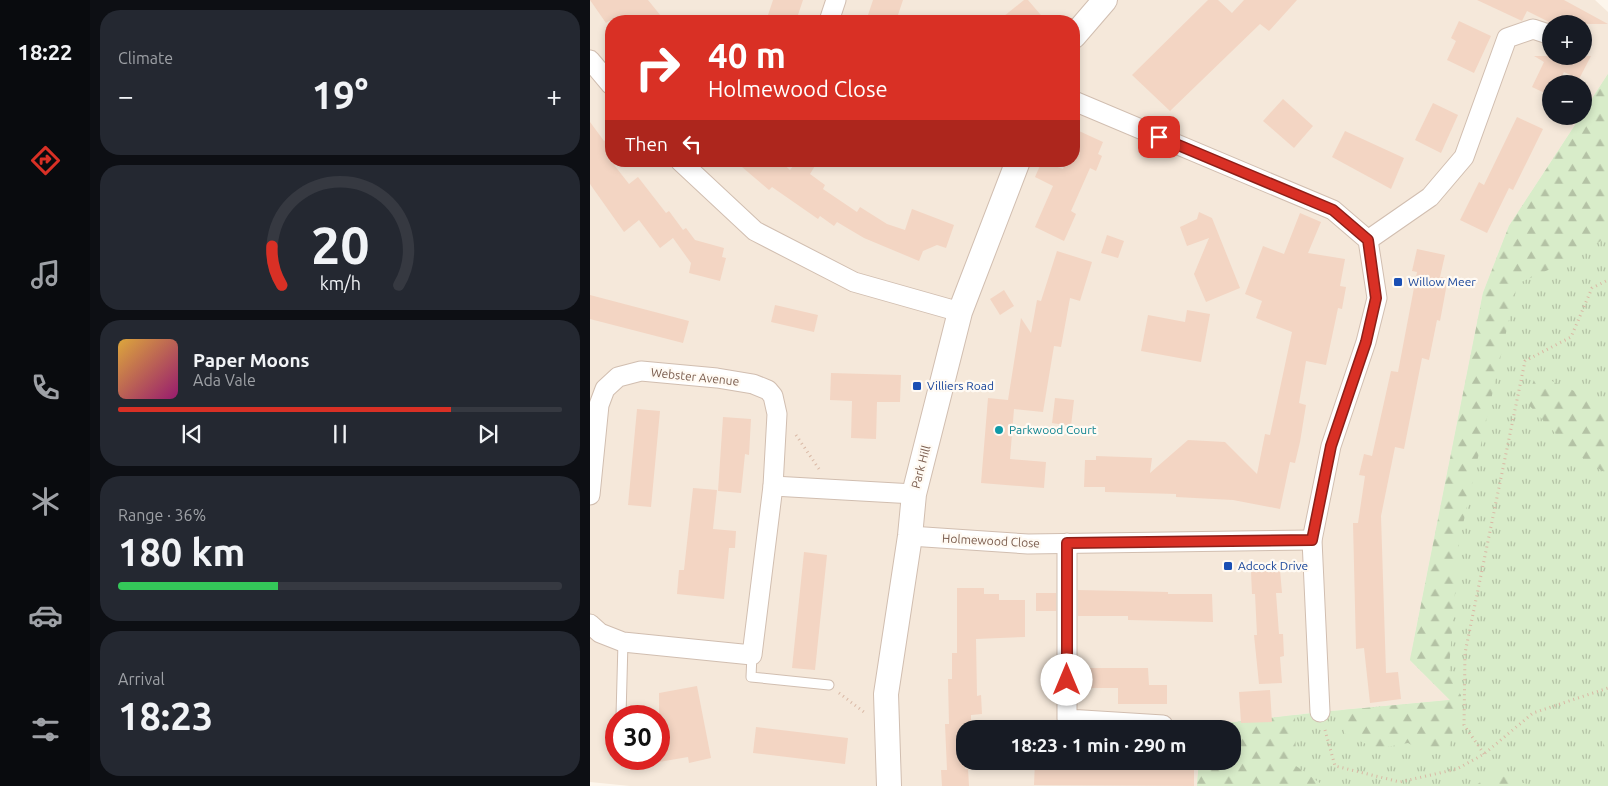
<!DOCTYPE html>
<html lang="en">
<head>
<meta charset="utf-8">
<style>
  body { margin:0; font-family:Ubuntu,sans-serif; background:#242831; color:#f1f3f6; height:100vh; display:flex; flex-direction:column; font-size:19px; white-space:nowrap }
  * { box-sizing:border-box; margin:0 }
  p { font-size:16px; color:#9ea1a6 }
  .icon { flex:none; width:28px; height:28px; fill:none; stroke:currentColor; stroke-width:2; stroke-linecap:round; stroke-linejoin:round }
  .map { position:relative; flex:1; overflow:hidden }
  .sheet { display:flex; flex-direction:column; gap:10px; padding:10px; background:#0d0f14; width:500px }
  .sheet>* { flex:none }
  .top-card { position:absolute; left:15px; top:15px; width:475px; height:152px; border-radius:20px; box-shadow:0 2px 8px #0003; background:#d93025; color:#fff; overflow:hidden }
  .controls { position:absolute; left:952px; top:15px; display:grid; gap:10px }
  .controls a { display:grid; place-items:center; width:50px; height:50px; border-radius:50%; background:#171b24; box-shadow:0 2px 8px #0003; font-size:25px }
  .speed { position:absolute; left:15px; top:705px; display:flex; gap:10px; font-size:25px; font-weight:700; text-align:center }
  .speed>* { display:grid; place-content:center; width:65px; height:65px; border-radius:50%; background:#171b24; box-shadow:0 2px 8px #0003; line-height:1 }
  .speed .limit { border:8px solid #d22; background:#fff; color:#111 }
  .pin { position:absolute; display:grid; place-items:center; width:42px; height:42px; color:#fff; margin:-21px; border-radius:10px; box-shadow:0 2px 8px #0006 }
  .me { position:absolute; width:55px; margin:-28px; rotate:0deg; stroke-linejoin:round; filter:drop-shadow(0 0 4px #0008) }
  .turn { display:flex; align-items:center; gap:18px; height:105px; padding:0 20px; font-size:22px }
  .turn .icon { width:65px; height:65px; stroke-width:2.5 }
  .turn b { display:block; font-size:35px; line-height:42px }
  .then { display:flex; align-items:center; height:48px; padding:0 20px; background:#0003; gap:10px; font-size:19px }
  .big { font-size:38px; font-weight:600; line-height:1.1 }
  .sheet .tile { flex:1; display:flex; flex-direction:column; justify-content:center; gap:8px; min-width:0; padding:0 18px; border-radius:20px; background:#242831 }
  .sheet .dial { align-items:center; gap:0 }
  .dial svg { height:130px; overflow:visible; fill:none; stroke:#363941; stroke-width:7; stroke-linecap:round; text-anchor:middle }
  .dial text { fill:#f1f3f6; stroke:none }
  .song { display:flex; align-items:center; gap:15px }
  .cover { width:60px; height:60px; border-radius:8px; background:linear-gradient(135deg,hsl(40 70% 55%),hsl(320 70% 35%)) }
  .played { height:5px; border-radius:2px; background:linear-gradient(90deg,#d93025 75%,#363941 75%) }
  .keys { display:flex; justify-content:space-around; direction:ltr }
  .heat { display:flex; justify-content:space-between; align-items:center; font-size:28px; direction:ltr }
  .charge { height:8px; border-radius:4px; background:linear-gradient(90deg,#34c759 36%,#363941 0) }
  .trip { position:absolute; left:366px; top:720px; width:285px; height:50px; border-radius:20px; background:#171b24; box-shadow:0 2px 8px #0003; font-weight:600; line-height:50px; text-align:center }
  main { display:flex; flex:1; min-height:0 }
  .tab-bar { display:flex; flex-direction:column; width:90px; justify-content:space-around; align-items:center; background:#090b0e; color:#9ea1a6 }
  .tab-bar .icon { width:35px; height:35px }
  .tab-bar .current { color:#d93025 }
  .tab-bar b { font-size:22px; color:#f1f3f6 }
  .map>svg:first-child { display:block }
  .residential { fill:#f5e8da; fill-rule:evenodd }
  .grass { fill:url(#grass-tufts) }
  .forest { fill:url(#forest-firs) }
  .building { fill:#f3d5c3 }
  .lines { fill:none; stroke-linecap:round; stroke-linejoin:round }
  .service-casing { stroke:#d1beb0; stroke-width:11 }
  .minor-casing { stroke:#d1beb0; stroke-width:21 }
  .tertiary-casing { stroke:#d1beb0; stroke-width:26 }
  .path { stroke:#d9b8a5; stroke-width:3; stroke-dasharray:1 4; stroke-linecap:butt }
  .service { stroke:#fff; stroke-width:9 }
  .minor { stroke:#fff; stroke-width:19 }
  .tertiary { stroke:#fff; stroke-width:24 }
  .route-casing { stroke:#8d1f18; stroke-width:12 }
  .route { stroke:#d93025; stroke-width:9 }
  .transit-dot { fill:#1a4fb4; stroke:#fffaf3; stroke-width:2 }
  .culture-dot { fill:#0f9aa8; stroke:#fffaf3; stroke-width:2 }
  .labels { text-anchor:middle; stroke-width:4.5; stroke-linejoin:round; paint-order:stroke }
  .transit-label { font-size:12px; fill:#164399; stroke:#fffaf3; text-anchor:start }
  .street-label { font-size:12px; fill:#7a5c4d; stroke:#fffaf3 }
  .culture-label { font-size:12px; fill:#0d838f; stroke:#fffaf3; text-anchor:start }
</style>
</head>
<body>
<main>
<nav class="tab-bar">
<b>18:22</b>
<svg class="icon current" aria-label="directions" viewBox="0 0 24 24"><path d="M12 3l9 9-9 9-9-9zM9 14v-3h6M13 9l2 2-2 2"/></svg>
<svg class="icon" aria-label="music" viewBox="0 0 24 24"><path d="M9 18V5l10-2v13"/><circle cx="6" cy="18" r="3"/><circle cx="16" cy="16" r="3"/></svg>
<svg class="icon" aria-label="phone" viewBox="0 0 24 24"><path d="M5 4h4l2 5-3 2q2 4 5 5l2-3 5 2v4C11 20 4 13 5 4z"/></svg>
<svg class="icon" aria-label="climate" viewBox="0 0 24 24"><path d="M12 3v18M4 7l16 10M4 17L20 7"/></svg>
<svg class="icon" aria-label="car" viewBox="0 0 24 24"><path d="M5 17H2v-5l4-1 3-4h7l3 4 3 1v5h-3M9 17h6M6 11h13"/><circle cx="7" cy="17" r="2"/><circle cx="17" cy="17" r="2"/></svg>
<svg class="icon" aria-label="filters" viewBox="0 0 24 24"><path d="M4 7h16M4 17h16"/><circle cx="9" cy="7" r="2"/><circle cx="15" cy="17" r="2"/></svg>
</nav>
<section class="sheet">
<div class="tile"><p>Climate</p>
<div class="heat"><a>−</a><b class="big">19°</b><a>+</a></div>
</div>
<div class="tile dial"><svg viewBox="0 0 100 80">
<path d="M14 69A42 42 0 1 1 86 69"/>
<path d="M14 69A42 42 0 0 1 8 45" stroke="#d93025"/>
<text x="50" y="56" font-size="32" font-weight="700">20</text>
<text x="50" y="72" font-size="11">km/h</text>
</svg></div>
<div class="tile">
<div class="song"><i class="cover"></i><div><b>Paper Moons</b><p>Ada Vale</p></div></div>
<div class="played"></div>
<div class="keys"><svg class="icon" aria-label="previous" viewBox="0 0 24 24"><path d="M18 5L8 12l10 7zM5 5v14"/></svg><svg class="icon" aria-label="pause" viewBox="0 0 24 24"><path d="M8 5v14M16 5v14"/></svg><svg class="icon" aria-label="next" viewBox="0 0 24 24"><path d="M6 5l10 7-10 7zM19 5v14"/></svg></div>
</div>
<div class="tile"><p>Range · 36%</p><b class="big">180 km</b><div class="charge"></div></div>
<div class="tile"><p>Arrival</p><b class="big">18:23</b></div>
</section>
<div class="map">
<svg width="1018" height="786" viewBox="0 0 1018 786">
  <defs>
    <pattern id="grass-tufts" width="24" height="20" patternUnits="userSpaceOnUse" patternTransform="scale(1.25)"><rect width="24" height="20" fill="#d8ecc9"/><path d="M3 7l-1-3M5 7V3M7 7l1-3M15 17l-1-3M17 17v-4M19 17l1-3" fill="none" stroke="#b4c2a5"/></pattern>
    <pattern id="forest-firs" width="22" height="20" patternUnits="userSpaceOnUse" patternTransform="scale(1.25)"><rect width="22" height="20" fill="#d8ecc9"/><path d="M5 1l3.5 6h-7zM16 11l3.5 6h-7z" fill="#b4c2a5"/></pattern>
  </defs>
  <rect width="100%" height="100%" fill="#fdf6ec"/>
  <path class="residential" d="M0 0H1005L1018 12V74L994 111V84H961V116H991L919 226 893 293 820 660 860 700 730 712 611 726V729H375V761H609L607 786H40L0 782ZM21 21H484V161H21ZM961 24H994V56H961ZM26 716H69V759H26Z"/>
  <path class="grass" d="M1018 74V786H607L609 761H642V729H611V726L730 712 860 700 820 660 893 293 919 226 991 116H994V111Z"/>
  <g class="forest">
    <path d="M1018 74V236L985 258 927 284 869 542 859 669 864 687 871 695C870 714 862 730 859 750L841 755 818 743 786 749 754 733 753 710 860 700 820 660 893 293 919 226 991 116H994V111Z"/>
    <path d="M946 374 1018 406V475L981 450 936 402Z"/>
    <path d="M705 715 706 766 734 786H607L609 761H642V729H611V726Z"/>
    <path d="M1018 725V786H1010L1016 776 1012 732Z"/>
    <path d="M903 773 939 785V786H885Z"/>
  </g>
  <g class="building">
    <path d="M0 0H58L75 21H19L16 23Z"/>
    <path d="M183 0H213L206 21H176Z"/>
    <path d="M283 0H313L306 21H276Z"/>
    <path d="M434 0H438L456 21H408Z"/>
    <path d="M618 0H628L642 13 654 0H707L679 31 670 24 580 111 542 75Z"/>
    <path d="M887 0H974L1018 24H963L937 11 932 21Z"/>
    <path d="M869 21 901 36 884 73 857 60 866 41 861 38Z"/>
    <path d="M961 48V56H1001L989 79 974 72 968 84H961V96L942 87 954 62 944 56H957Z"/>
    <path d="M693 99 723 126 704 148 673 121Z"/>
    <path d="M843 103 868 115 851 153 825 140Z"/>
    <path d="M927 117 953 129 923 190 919 188 897 233 870 220 889 182 894 185Z"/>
    <path d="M0 122 14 141 21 136V161L39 184 48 177 76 213 79 211 93 230 96 228 105 240 134 248 132 257 136 258 130 281 99 273 101 263 83 238 70 248 49 220 34 232 0 184Z"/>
    <path d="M489 131 513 142 508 154 512 156 506 171 500 168 481 211 486 214 474 241 445 227 463 186 445 177 452 161 473 169 476 161H484V143Z"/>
    <path d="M755 131 814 158 801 189 742 157Z"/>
    <path d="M145 161H190L200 170 207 161H228L220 174 235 185 233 189 267 212 270 207 297 224 315 230 322 209 364 225 356 248 347 245 333 251 329 261 274 238 247 222 244 226 230 216 228 219 182 187 179 190Z"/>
    <path d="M609 212 622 218 650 288 616 302 604 274 619 238 597 246 590 227 607 219Z"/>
    <path d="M710 213 731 222 718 253 755 259 750 286 756 287 752 309 748 308 736 365 716 361 709 403 716 405 710 442 705 463 700 462 690 509 643 500 586 497V494L515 492V487H494L495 460H506V456L562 458 560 473 598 440 635 442 667 474 675 434 680 435 702 332 666 318 672 301 655 294 673 246 694 254Z"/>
    <path d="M517 235 534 241 528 258 511 253Z"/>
    <path d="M827 249 855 255 850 277 858 278 850 321 847 320 839 360 832 358 814 449 805 447 791 516 796 673 808 672 811 699 780 703 774 648 766 649 763 523H768L775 476 769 475 774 454 782 456 801 371 808 372 827 272 822 271Z"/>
    <path d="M467 251 502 262 490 301 480 298 471 347 464 346 453 412 424 409 420 459 456 462 454 488 391 483 398 398 418 400 431 318 441 333 447 300 451 301Z"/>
    <path d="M414 290 424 306 410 315 400 299Z"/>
    <path d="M0 295 99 321 93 343 0 319Z"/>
    <path d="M185 305 228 315 224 332 181 322Z"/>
    <path d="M597 310 620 314 611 362 551 351 558 315 595 322Z"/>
    <path d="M241 373 311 375 310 402H287L286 439 261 438 262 401 240 400Z"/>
    <path d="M465 398 484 400 481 426 462 423Z"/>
    <path d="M47 409 70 411 61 507 38 505Z"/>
    <path d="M133 417 161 419 159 455 155 454 151 493 128 491Z"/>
    <path d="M103 488 127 490 123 529 146 531 145 548H139L134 599 87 594 89 570H94Z"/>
    <path d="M214 552 237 555 225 670 202 668Z"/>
    <path d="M690 570 692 593H686L689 634H693L694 656 690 657 692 683 669 684 664 635H667L665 594H662L661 572Z"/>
    <path d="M367 588H394V594H409V600H435V637L386 639 387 696 391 695 392 714 381 715V729H375V769H378L379 786H352L351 770H357L355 724H359L358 679H362V653H367Z"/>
    <path d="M488 590 578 592V594H622L623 622 538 620V616H488Z"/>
    <rect x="446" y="593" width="20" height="18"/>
    <path d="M500 668H558L559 685H577V704H528V688H501Z"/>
    <path d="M107 686 121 758 99 763 98 757 69 762V693Z"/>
    <path d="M680 690 682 722 651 723 649 692Z"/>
    <path d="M166 727 258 738 255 764 163 753Z"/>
    <path d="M445 761H604V786L444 785Z"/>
  </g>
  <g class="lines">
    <g class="service-casing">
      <g id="service">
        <path d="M162 655 161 677 239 685"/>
        <path d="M31 716 33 642"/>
      </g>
    </g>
    <g class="minor-casing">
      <g id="minor">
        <path d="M239 21 246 0"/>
        <path d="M0 60 21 85"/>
        <path d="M484 101 743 210 778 240 787 298 776 342 741 446 722 540 730 712"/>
        <path d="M90 161 165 231 264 282 370 312"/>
        <path d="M778 240 840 197 874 157 917 38 943 29 961 35"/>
        <path d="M183 486 324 494"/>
        <path d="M0 495 9 405 15 389 28 377 51 371 127 378 163 384 178 390 183 396 187 414 183 486 162 655 33 642 10 633 0 624"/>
        <path d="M320 536 438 544 722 540"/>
        <path d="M477 543V719L573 725"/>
      </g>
    </g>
    <g class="tertiary-casing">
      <g id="tertiary">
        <path d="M484 36 515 0"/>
        <path d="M299 786 296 694 320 536 324 494 370 312 428 161"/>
      </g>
    </g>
    <g class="path">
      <path d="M206 435 229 469"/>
      <path d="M249 693 274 712"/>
      <path d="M735 730 745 766 810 782 867 769 894 754 943 713 1018 688"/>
      <path d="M894 754 874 725 875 653 935 361 981 337 1002 288 1018 280"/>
    </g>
    <use href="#service" class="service"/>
    <use href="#minor" class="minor"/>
    <use href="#tertiary" class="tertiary"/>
  </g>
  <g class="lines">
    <g class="route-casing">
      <path id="route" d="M477 680V543L722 540 741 446 776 342 786 298 778 240 743 210 569 137"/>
    </g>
    <use href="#route" class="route"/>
  </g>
  <g class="transit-dot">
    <rect x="803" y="277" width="10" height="10" rx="2.5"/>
    <rect x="322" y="381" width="10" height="10" rx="2.5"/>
    <rect x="633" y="561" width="10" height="10" rx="2.5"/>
  </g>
  <circle class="culture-dot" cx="409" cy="430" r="5"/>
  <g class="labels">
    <g class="transit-label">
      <text x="818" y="286">Willow Meer</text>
      <text x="337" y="390">Villiers Road</text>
      <text x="648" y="570">Adcock Drive</text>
    </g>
    <g class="street-label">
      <text transform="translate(105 377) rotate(6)" y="4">Webster Avenue</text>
      <text transform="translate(331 467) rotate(-75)" y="4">Park Hill</text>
      <text transform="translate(401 541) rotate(3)" y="4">Holmewood Close</text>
    </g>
    <g class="culture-label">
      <text x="419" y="434">Parkwood Court</text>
    </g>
  </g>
</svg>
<div class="controls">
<a>+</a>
<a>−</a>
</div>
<div class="speed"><div class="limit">30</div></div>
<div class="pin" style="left:569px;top:137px;background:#d93025"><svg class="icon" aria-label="arrive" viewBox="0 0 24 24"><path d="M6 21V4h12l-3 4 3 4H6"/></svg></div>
<svg class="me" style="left:477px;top:680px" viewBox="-20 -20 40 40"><circle r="19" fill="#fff"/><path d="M0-13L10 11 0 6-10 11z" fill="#d93025"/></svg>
<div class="trip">18:23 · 1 min · 290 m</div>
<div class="top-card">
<div class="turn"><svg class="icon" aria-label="right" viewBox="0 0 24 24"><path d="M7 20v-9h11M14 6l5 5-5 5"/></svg><div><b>40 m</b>Holmewood Close</div></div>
<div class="then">Then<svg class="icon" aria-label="left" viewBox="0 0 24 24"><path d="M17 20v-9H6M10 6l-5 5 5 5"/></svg></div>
</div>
</div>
</main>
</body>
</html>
